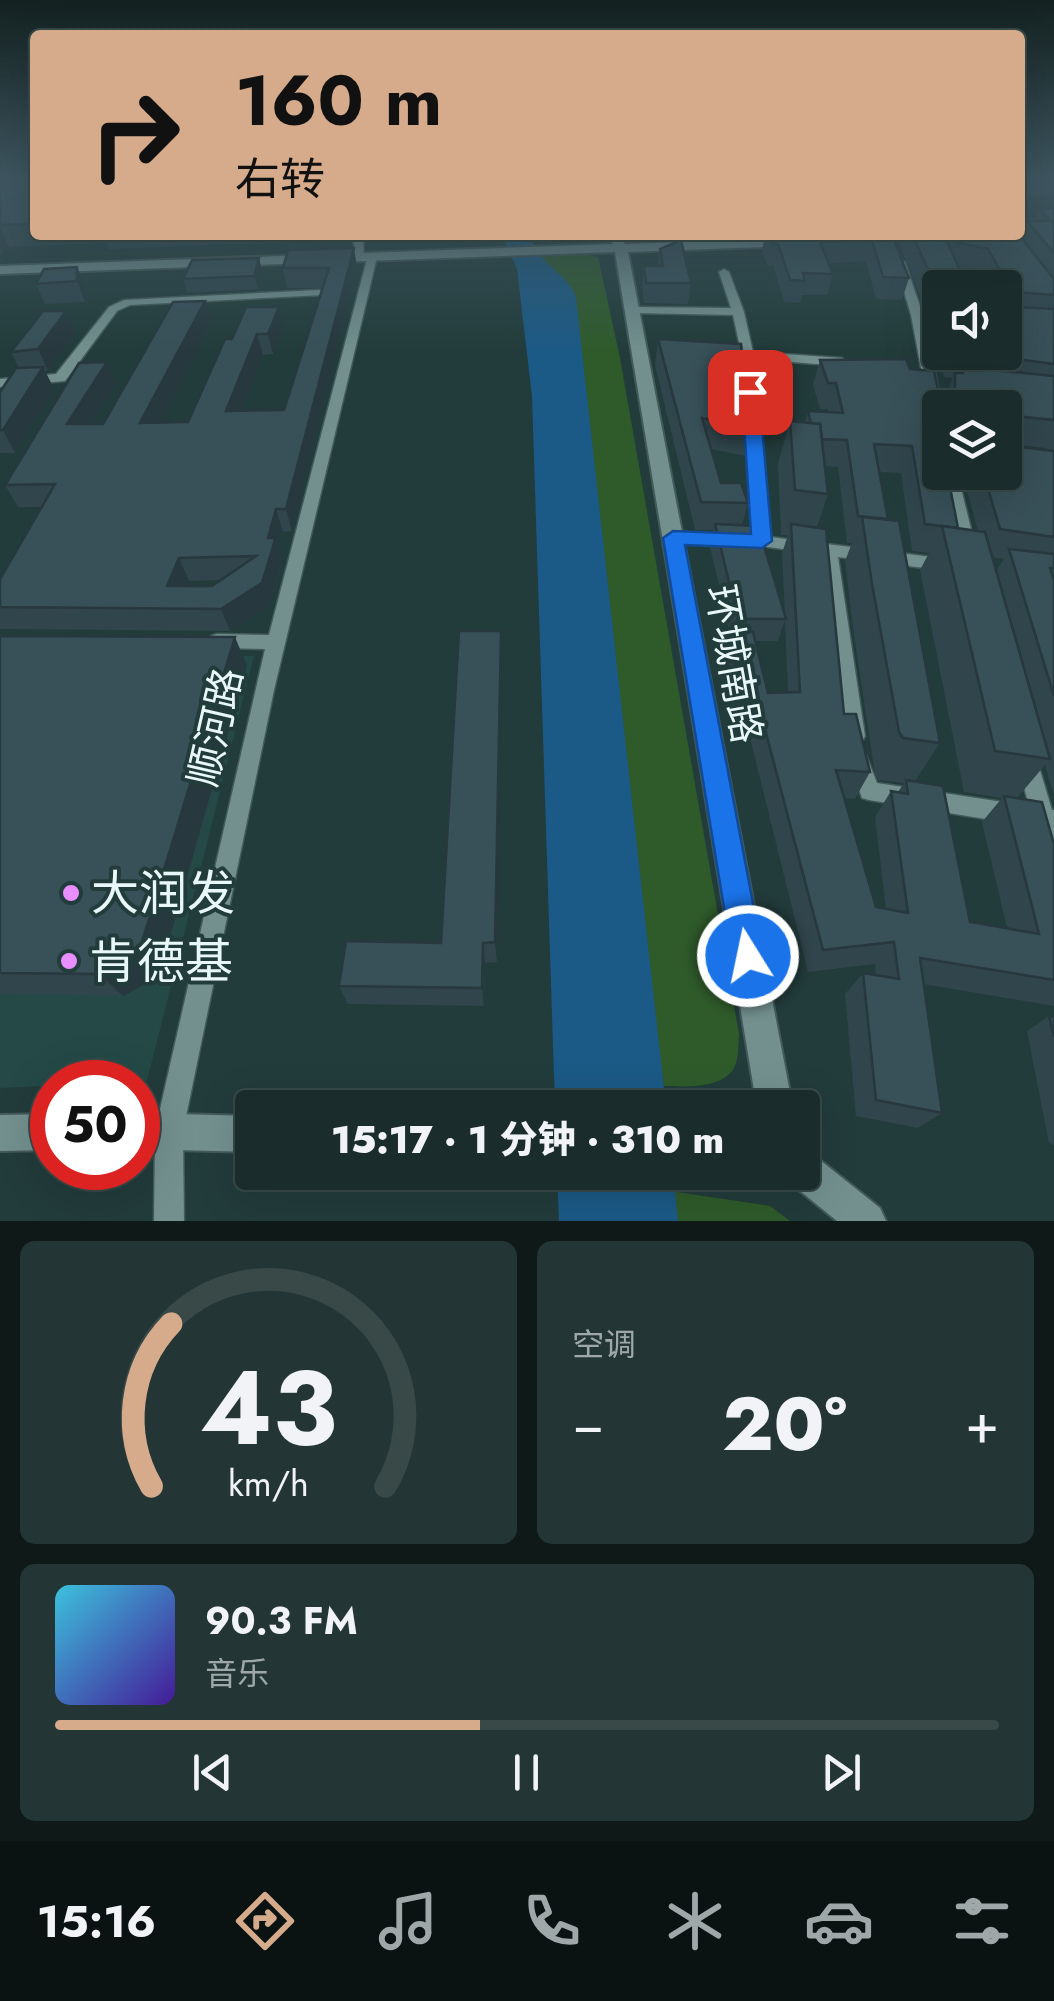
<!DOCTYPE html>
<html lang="zh">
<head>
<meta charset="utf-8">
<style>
  body { margin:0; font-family:Jost,"Noto Sans SC",sans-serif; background:#233534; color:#f1f3f6; height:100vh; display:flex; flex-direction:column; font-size:38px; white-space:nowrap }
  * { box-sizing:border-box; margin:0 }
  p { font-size:32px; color:#9fa8a9 }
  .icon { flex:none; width:55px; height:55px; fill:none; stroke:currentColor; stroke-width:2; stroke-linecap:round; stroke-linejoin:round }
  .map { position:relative; height:1221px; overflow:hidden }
  .panel { display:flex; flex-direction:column; gap:20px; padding:20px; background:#0e1918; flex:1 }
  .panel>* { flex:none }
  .top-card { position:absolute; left:30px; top:30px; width:995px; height:210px; border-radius:10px; box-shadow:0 10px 40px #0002,0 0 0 2px #384948; background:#d6ab8b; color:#111; overflow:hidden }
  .controls { position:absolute; left:922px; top:270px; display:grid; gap:20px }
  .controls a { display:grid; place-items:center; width:100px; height:100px; border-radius:10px; background:#1a2d2c; box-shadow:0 10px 40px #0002,0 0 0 2px #384948; font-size:50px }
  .speed { position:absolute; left:30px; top:1060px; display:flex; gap:20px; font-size:50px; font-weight:700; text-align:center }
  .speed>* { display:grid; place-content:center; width:130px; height:130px; border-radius:50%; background:#1a2d2c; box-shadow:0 10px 40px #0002,0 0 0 2px #384948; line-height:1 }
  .speed .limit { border:15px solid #d22; background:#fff; color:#111 }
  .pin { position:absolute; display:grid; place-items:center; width:85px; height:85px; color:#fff; margin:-42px; border-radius:20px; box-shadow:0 5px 15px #0006 }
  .me { position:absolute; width:110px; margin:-55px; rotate:350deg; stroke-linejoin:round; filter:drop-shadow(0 0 8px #0008) }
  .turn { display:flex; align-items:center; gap:35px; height:210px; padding:0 40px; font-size:45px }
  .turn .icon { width:130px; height:130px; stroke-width:2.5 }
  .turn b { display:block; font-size:70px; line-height:85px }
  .big { font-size:75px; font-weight:800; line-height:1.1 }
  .panel .widget { flex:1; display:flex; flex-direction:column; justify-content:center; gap:15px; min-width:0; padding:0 35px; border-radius:15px; background:#233534 }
  .panel .dial { align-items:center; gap:0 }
  .dial svg { height:260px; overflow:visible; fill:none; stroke:#384948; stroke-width:7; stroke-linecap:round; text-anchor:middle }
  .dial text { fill:#f1f3f6; stroke:none }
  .song { display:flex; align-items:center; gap:30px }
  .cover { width:120px; height:120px; border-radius:15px; background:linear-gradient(135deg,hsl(190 70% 55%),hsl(260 70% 35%)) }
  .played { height:10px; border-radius:5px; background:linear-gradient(90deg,#d6ab8b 45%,#384948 45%) }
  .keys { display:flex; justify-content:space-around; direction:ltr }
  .heat { display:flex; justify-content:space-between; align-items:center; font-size:55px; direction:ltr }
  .panel .tiles { flex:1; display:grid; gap:20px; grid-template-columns:1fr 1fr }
  .widget:last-child { grid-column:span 2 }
  .trip { position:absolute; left:235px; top:1090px; width:585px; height:100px; border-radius:10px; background:#1a2d2c; box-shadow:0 10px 40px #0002,0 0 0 2px #384948; font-weight:800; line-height:100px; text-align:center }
  .tabs { display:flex; height:160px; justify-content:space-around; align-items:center; background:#0a1212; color:#9fa8a9 }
  .tabs .icon { width:70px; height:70px }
  .tabs .on { color:#d6ab8b }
  .tabs b { font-size:45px; color:#f1f3f6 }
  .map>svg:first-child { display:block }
  .built { fill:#244947 }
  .green { fill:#2f5b2b }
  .water { fill:#1b5a86 }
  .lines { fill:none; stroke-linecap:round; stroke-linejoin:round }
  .street-casing { stroke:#425a59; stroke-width:3 }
  .secondary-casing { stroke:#425a59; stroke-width:4 }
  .street { fill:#73908f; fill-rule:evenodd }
  .secondary { fill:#73908f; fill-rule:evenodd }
  .wall { fill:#30454c; fill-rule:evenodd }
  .shaded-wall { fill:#27383e }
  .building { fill:#385058; stroke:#27383e; stroke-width:2.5; fill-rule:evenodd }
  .route { fill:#1a73e8; stroke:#114b97; stroke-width:2.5 }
  .poi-dot { fill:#e88eff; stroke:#223c3b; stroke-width:4 }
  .labels { text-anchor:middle; stroke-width:8; stroke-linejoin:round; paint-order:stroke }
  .street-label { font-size:40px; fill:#e8f7f7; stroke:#223c3b }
  .near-poi-label { font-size:48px; fill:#e8f7f7; stroke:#223c3b; text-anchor:start }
</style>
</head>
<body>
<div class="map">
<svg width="1054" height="1221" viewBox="0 0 1054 1221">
  <rect width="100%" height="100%" fill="#223c3b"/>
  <path class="built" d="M254 656 147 1081 0 1088V657Z"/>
  <g class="green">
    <path d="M575 253 598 257 620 358 739 1034C738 1043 739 1057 735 1066 722 1094 670 1085 645 1085L535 256Z"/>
    <path d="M677 1192 770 1206 790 1221H668L663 1193Z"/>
  </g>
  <g class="water">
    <path d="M502 235H531C535 264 567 271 576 297L666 1107H555L532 396 517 269Z"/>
    <path d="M557 1173H673L678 1221H559Z"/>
  </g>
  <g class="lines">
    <g class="street-casing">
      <g id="street">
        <path d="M353 235H363L364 259 355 257Z"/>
        <path d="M704 235H714L716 239 707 241Z"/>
        <path d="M368 255 377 257 274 690 183 1131 184 1221H154L155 1131 265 649 217 648 211 646 208 641 211 636 217 634 269 635Z"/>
        <path d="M900 259 905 262 923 315 942 408 940 436 933 432 911 315 895 262Z"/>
        <path d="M724 269 729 272 744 312 753 352 842 358 848 362 842 366 754 359 770 537 948 559 956 565 948 571 838 557 865 736 862 742 855 744 848 742 845 736 821 554 744 544 673 543 665 538 673 533 754 535 741 352 733 315 633 313 627 310 633 307 731 308 719 272Z"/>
        <path d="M319 290 325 293 323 295 130 305 117 311 65 381 0 387V379L56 374 109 307 124 300Z"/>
        <path d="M943 472H957L976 549 974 553H962L960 549Z"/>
        <path d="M1026 748 1033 751 1036 757 1052 810H1054V868L1046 864 1035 827 869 800 862 798 849 761 852 755 859 752 866 755 877 783 1029 806 1016 757 1019 751Z"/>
      </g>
    </g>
    <g class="secondary-casing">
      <g id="secondary">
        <path d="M1054 219V227L1020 229V221Z"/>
        <path d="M609 235H621L625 244 791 238 798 242 791 246 628 252 793 1108H757L615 252 0 274V266L613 244Z"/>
        <path d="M863 235H946L940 239 858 242 857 239Z"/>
        <path d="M138 1113 252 1116V1152L138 1149Z"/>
        <path d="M52 1114V1150L0 1151V1115Z"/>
        <path d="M802 1151 815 1156 880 1208 886 1221H837L789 1182 785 1172H802Z"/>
      </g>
    </g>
    <use href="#street" class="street"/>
    <use href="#secondary" class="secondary"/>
  </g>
  <g class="wall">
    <path d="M0 181H35V235H327L326 241 109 249 107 243 9 247 3 254H0Z"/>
    <path d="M1020 181H1054V796L1045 765 1017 798 1054 844V1006L923 984 942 1113 918 1128 856 1116 845 994 863 973 876 975 875 964 808 972 750 738H739L731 711 720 661 728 632H730L710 547 714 530H695L655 365 658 339 751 429 745 456 711 449 721 483 748 503 742 525 785 616 782 553 788 535H781L778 464 790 421 805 422 808 411 828 412V409H820L813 385 820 360 940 472 958 528 978 531 962 472H1005V408H944V399L953 378 944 377 929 323 933 311 925 309 900 244 903 235H1019L1020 237 1027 221H1034L1035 218 1020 220ZM959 268 979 273 982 280 964 278ZM940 288H1005V352H940ZM1012 444 1045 448 1046 450 1013 446ZM825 466 838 467 847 543H852L845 561 853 628 875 774 878 780 904 783 898 792 891 791 875 817 886 909 876 907 844 798 855 799 870 772 844 714 817 527 828 494ZM879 472 901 473 912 551 929 553 920 570 964 792 1002 798 982 822 1007 928 970 922 915 781 940 743 887 520ZM992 557 1004 559 996 571ZM785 620 788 693H768L755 641H778Z"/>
    <path d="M765 235H892L909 278 902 300 876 299 866 261 829 263 833 274 827 295H802L800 303 784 302 773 265H767L762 251Z"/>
    <path d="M660 249 691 283 688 304 644 303 642 286 644 266H658Z"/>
    <path d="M259 258 262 271 258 289 187 293 183 279Z"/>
    <path d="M77 267 85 287V302L45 304 36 284Z"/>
    <path d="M357 267 292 531 283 532 278 549 282 560 281 565 270 605 230 631 0 629V579L42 507H18L5 485 116 383 91 424H103L205 301 212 321 160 423 188 422 232 339 283 327 273 354 263 355 241 411 284 410 322 288H287L283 268ZM222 580 212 586H187L189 581Z"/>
    <path d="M66 311 76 332 48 371H45L54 389 15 453H0V392L19 368 11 352Z"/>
    <path d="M501 631 497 962 485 963 484 1006 348 1004 339 986 441 943Z"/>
    <path d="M0 636 247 666 161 968 146 984 123 996 0 994Z"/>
    <path d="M1049 1016 1054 1017V1145L1049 1143 1027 1031Z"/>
  </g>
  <g class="shaded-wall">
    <path d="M1054 195V217L1039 210 1035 218 1020 220V212L1026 198Z"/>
    <path d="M0 227 9 247 3 254 0 248Z"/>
    <path d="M354 248 357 267 292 531 286 509Z"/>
    <path d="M259 258 262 271 258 289 254 276Z"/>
    <path d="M77 267 85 287V302L77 281Z"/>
    <path d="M205 301 212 321 149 445 140 423Z"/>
    <path d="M279 307 283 327 273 354 268 334Z"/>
    <path d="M66 311 76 332 48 371 38 349Z"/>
    <path d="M257 334 263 355 233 433 226 411Z"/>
    <path d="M107 362 116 383 78 446 67 424Z"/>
    <path d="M43 367 54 389 15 453 3 430Z"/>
    <path d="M276 509 283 532 278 549 282 560 270 605 230 631 221 609 268 538Z"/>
    <path d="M179 558 189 581 177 608 167 586Z"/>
    <path d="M501 631 502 656 497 962 495 942Z"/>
    <path d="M235 637 247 666 161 968 146 984 123 996 99 974Z"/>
    <path d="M483 943 485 963 484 1006 482 988Z"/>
  </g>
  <g class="building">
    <path d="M0 181H35V224L0 225Z"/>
    <path d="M1020 181H1054V195L1026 198 1020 193Z"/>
    <path d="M1054 208V253L1027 221H1051L1039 210Z"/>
    <path d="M768 235H892L909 278 883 277 872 240 820 242 833 274 803 273 805 281 790 280 778 244H772Z"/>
    <path d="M913 235H1019L1054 279V295L1016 292 1012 295 1016 307 1054 309V364L963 352H1005V288H946L934 284ZM946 240 988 249 1007 282 964 278Z"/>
    <path d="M681 240 691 283H646L644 266H663L660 249Z"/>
    <path d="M354 248 286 509H276L268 538H275L274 543 262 583 221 609 0 607V579L55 484 5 485 79 363 107 362 67 424H103L173 302 205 301 140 423 188 422 225 339H232L246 307H279L268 334H257L226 411 284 410 329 268H283L288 250ZM256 556 212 586H167L179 558Z"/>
    <path d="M259 258 254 276 183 279 192 260Z"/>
    <path d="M77 267V281L36 284 44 269Z"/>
    <path d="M43 311H66L38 349 11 352Z"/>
    <path d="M658 339 741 344 751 429 702 418 721 483H741L748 503 701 502Z"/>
    <path d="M906 359 910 369 934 371 942 408H940V472H947L958 528 925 524 912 446 874 444 888 519 858 516 847 440 822 439 820 424 811 423 808 411 843 413 836 383H828L820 360Z"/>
    <path d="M43 367 3 430H0V392L16 368Z"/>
    <path d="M960 367 1054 376V420L1005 415V408H955V373H963Z"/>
    <path d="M790 421 820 424 828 494 795 490Z"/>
    <path d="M1005 421 1013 446 1054 451V537L1000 529 983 472H1005Z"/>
    <path d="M862 517 899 521 940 743 903 738 899 732 872 584Z"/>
    <path d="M715 524 758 526 786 619H738Z"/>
    <path d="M791 524 826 529 844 714H856L870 772 836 770 876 907 908 913 891 791 908 794 906 780 943 786 970 922 1039 934 1004 796 1042 802 1054 844V980L920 958 942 1113 876 1100 863 973 899 979 894 942 823 950 760 710H749L740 683 728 632H753L768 693 800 692Z"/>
    <path d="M942 526 985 532 1050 759 995 751Z"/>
    <path d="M1009 549 1054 554V568H1050L1054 580V696Z"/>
    <path d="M459 631H501L495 942 483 943 482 988 339 986 346 941 441 943Z"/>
    <path d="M0 636 235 637 141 945 125 961 99 974 0 973Z"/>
    <path d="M1049 1016 1054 1017V1037Z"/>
  </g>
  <linearGradient id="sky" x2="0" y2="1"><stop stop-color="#132120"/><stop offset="0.51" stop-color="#3e5660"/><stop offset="1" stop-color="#3e5660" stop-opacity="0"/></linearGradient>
  <rect width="1054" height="352" fill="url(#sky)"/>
  <path class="route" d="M750 387 759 392 772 541 762 548 685 545 763 956 759 967 748 971 736 967 732 956 663 538 673 531 751 534 742 392Z"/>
  <g class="poi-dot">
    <circle cx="71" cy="893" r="10"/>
    <circle cx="69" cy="961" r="10"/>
  </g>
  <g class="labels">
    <g class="street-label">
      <text transform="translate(734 664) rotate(80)" y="14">环城南路</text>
      <text transform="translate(215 727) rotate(-77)" y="14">顺河路</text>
    </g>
    <g class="near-poi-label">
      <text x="91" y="910">大润发</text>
      <text x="89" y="978">肯德基</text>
    </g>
  </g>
</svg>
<div class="controls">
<a><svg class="icon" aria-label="sound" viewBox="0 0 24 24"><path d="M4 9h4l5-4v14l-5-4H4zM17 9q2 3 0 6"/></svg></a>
<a><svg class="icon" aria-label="layers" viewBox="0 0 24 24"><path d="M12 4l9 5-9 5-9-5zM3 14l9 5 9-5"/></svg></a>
</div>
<div class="speed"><div class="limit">50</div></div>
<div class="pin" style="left:750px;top:392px;background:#d93025"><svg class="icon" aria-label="arrive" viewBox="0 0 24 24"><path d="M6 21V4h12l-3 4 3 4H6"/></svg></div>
<svg class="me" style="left:748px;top:956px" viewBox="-20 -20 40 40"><circle r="17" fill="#1a73e8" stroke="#fff" stroke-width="3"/><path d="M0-11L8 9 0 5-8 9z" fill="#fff"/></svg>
<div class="trip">15:17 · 1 分钟 · 310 m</div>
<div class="top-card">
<div class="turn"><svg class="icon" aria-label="right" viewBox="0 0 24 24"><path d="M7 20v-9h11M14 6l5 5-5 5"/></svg><div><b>160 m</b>右转</div></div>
</div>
</div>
<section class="panel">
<div class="tiles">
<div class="widget dial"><svg viewBox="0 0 100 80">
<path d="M14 69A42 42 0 1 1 86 69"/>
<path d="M14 69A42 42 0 0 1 20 19" stroke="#d6ab8b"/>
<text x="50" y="56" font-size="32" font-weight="700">43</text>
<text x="50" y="72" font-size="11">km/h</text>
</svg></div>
<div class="widget"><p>空调</p>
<div class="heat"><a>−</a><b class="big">20°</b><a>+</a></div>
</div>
<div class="widget">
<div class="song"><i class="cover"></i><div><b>90.3 FM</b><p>音乐</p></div></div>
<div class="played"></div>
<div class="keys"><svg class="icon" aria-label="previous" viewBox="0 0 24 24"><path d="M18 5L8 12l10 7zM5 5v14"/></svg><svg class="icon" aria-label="pause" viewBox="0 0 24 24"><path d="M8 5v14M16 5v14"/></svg><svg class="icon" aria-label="next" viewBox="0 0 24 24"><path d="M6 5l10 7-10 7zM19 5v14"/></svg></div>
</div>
</div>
</section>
<nav class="tabs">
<b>15:16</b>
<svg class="icon on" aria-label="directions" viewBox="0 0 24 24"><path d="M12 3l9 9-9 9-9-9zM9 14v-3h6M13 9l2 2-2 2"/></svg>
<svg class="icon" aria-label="music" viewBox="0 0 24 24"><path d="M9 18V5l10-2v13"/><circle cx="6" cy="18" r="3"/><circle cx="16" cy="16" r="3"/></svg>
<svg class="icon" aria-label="phone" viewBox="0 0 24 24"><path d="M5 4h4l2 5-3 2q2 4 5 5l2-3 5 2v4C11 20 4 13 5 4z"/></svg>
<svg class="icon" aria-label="climate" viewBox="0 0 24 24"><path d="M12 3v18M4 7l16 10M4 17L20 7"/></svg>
<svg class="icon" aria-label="car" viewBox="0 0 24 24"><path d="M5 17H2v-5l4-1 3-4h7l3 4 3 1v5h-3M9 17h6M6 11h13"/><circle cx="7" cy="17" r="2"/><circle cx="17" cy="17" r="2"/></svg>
<svg class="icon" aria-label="filters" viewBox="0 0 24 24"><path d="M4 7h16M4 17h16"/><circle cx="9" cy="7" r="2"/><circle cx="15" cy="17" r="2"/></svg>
</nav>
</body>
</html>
